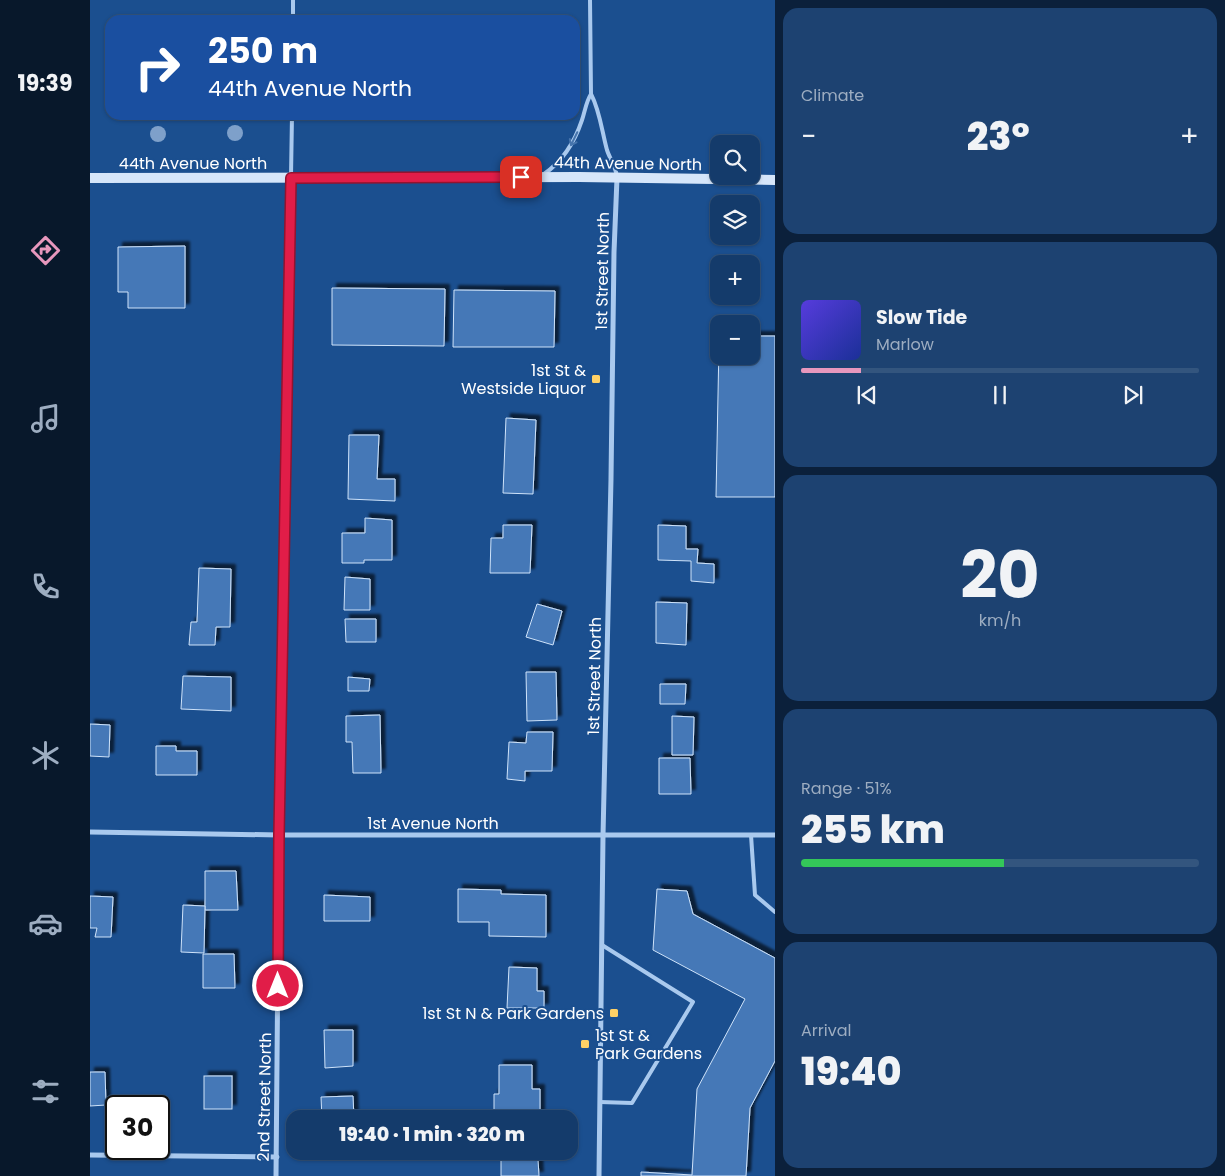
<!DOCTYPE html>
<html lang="en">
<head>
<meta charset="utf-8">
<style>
  body { margin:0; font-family:Poppins,sans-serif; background:#1d4271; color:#f1f3f6; height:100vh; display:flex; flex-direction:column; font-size:19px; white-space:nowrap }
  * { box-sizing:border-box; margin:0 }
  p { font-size:16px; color:#9dadc1 }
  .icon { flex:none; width:28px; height:28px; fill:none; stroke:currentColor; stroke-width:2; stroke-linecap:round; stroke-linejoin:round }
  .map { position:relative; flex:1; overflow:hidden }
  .details { display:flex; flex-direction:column; gap:8px; padding:8px; background:#0b203b; width:450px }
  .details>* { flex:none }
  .top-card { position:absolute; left:15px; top:15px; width:475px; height:105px; border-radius:15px; box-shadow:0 1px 4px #0004,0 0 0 1px #33557e; background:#1a4fa0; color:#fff; overflow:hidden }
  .fabs { position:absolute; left:620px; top:135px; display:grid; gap:10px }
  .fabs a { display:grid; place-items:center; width:50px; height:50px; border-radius:10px; background:#143b6b; box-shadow:0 1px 4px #0004,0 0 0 1px #33557e; font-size:25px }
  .speed { position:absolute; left:15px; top:1095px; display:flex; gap:10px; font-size:25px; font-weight:700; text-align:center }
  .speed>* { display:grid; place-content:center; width:65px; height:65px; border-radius:50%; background:#143b6b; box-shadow:0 1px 4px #0004,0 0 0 1px #33557e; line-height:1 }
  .speed .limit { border:2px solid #111; border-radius:8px; background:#fff; color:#111 }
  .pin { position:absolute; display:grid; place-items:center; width:42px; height:42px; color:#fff; margin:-21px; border-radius:10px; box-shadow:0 2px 8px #0006 }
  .me { position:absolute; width:55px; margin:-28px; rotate:0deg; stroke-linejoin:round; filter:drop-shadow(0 0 4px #0008) }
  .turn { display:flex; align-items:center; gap:18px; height:105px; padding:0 20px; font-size:22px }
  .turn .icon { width:65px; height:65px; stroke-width:2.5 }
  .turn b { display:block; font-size:35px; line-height:42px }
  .big { font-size:38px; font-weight:800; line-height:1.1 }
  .details .card { flex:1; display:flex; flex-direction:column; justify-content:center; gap:8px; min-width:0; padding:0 18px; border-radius:15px; background:#1d4271 }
  .details .dial { align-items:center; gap:0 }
  .dial b { font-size:65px; line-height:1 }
  .song { display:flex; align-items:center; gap:15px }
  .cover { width:60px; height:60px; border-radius:8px; background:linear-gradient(135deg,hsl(250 70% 55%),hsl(230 70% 35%)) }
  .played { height:5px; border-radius:2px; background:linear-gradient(90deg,#e797bd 15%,#33557e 15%) }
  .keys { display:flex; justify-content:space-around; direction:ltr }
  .heat { display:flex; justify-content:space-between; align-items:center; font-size:28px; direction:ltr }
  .charge { height:8px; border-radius:4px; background:linear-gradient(90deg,#34c759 51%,#33557e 0) }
  .trip { position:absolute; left:196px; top:1110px; width:292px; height:50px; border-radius:15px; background:#143b6b; box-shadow:0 1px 4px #0004,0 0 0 1px #33557e; font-weight:800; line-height:50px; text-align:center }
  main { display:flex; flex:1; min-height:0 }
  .tabs { display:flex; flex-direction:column; width:90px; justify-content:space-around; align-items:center; background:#08182b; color:#9dadc1 }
  .tabs .icon { width:35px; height:35px }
  .tabs .on { color:#e797bd }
  .tabs b { font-size:22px; color:#f1f3f6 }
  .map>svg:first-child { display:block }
  .building { fill:#4478b7; stroke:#cfe3fa; filter:url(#shadow) }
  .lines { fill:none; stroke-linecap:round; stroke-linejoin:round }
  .service { stroke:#a9c9ee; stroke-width:4 }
  .minor { stroke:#a9c9ee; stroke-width:5 }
  .secondary { stroke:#d6e6fa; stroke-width:10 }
  .tree { fill:#7ea0ca }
  .oneway { stroke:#4674ac }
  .route-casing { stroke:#92132f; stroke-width:12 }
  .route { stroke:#e11d48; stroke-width:9 }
  .poi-dot { fill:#ffd166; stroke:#1b4f8f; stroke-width:2 }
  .labels { text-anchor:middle; stroke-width:4; stroke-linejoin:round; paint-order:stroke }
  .street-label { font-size:16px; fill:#fff; stroke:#1b4f8f }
  .poi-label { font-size:16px; fill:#fff; stroke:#1b4f8f; text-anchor:end }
</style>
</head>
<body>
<main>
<nav class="tabs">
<b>19:39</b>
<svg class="icon on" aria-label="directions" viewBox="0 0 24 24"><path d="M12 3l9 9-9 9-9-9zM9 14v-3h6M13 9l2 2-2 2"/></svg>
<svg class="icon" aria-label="music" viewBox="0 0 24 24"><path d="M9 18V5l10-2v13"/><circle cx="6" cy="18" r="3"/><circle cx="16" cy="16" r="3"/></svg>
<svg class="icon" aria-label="phone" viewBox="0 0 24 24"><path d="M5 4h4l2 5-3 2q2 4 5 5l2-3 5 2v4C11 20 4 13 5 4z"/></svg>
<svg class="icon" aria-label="climate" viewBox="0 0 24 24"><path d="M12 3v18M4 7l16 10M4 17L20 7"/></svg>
<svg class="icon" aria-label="car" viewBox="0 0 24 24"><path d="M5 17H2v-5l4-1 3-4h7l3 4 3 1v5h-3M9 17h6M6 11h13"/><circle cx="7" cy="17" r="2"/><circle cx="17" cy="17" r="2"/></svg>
<svg class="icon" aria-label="filters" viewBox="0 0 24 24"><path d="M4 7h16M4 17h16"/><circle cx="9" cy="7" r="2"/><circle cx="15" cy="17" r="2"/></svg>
</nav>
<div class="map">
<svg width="685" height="1176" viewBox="0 0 685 1176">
  <defs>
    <filter id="shadow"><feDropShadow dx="4.5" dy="-4.5" stdDeviation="1" flood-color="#0009"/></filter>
  </defs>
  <rect width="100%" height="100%" fill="#1b4f8f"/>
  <g class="building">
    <path d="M95 246V308H38V292H28V247Z"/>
    <path d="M242 288 355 289 354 346 242 345Z"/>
    <path d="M364 290 465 291 464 347H363Z"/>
    <path d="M661 336H685V497H626L629 344V356H661Z"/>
    <path d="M416 418 446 420 443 494 413 493Z"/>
    <path d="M259 435H289L287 479H305V501L258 499Z"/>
    <path d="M275 518 302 520V560H274V563H252V533H275Z"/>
    <path d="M413 525H442L440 573H400L401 538H413Z"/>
    <path d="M568 525 596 526V549H608L607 563 624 564V583L601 581V561L568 560Z"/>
    <path d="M109 568 141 569 140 627H126L125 645H99L101 622H107Z"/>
    <path d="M255 577 280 579V610H254Z"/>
    <path d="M566 602 597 603 596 645 566 643Z"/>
    <path d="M447 604 472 611 463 645 436 637Z"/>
    <path d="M255 619H286V642H256Z"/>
    <path d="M436 672H466L467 720 437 721Z"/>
    <path d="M93 676 141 677V711L91 709Z"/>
    <path d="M258 677 280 679 279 691H258Z"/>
    <path d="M570 684H596L595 704H570Z"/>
    <path d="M290 715 291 773H263L262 742H256V716Z"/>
    <path d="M582 716 604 717 603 755H582Z"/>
    <path d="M0 724 20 725 19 757 0 756Z"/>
    <path d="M437 732H463L462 771H435V781L417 779 419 742 436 743Z"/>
    <path d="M66 746H86V751H107V775H66Z"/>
    <path d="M569 758H600L601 794H569Z"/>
    <path d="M115 871H146L148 910H115Z"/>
    <path d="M368 889 411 890V894L456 895V937L399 936V922H368Z"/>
    <path d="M567 889 597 891 603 914 685 958V1061L660 1108 656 1176H551V1172L602 1175 607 1089 655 999 563 950Z"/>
    <path d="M234 895 280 897V921H234Z"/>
    <path d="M0 896 23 897 21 937H5L7 928H0Z"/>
    <path d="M93 905 115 906 114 953 91 952Z"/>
    <path d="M113 954H144L145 988H113Z"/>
    <path d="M419 967 447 968V991H454V1008H417Z"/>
    <path d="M234 1030H263V1066L235 1068Z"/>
    <path d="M409 1065H442V1089H450V1119H419V1116H404V1094H409Z"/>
    <path d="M0 1072H15L16 1105 0 1106Z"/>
    <rect x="114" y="1076" width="28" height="33"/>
    <path d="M263 1096 264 1119H232L231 1097Z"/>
    <path d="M411 1160H448L449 1176H411Z"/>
  </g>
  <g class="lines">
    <g class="service">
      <path d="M500 0 501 94C510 111 512 132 517 150 520 159 525 166 527 176"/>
      <path d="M203 20V0"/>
      <path d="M454 174C473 161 485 141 492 120 495 111 496 102 501 94"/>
      <path d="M201 176 202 115"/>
      <path d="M661 835 665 895 685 912"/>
      <path d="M510 1102 542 1103 603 1002 512 945"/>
    </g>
    <g class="minor">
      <path d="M0 832 189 835H685"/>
      <path d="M0 1155 187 1157"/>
      <path d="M186 1176 189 835 201 178"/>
      <path d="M509 1176 513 836 521 479 524 252 527 178"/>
    </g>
    <path class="secondary" d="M0 178 489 177 685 180"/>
  </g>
  <g class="tree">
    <circle cx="145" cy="133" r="8"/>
    <circle cx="68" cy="134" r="8"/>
  </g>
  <defs><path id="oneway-shaft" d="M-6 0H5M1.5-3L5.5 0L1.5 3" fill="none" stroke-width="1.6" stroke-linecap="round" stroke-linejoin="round" transform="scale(1.25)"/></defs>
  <use class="oneway" href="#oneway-shaft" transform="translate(484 139) rotate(116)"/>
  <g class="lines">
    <g class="route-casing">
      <path id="route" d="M188 986 189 835 201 178 431 177"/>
    </g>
    <use href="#route" class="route"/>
  </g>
  <g class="poi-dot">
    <rect x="501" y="374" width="10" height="10" rx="2.5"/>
    <rect x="519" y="1008" width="10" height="10" rx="2.5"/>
    <rect x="490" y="1039" width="10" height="10" rx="2.5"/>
  </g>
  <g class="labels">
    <g class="street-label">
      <text x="103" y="169">44th Avenue North</text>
      <text transform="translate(538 163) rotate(1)" y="6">44th Avenue North</text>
      <text transform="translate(512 271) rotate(-89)" y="6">1st Street North</text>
      <text transform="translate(504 676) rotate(-89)" y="6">1st Street North</text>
      <text x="343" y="829">1st Avenue North</text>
      <text transform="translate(174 1097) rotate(-89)" y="6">2nd Street North</text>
    </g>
    <g class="poi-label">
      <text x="496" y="376">1st St &amp;<tspan x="496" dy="18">Westside Liquor</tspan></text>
      <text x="514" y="1019">1st St N &amp; Park Gardens</text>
      <text x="505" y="1041" text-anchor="start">1st St &amp;<tspan x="505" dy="18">Park Gardens</tspan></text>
    </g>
  </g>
</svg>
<div class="fabs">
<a><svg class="icon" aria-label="search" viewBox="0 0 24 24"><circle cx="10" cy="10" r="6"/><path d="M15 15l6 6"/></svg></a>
<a><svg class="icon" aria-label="layers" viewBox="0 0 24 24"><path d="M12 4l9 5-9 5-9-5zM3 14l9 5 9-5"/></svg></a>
<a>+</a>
<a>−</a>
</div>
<div class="speed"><div class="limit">30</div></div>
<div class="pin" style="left:431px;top:177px;background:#d93025"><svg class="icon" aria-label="arrive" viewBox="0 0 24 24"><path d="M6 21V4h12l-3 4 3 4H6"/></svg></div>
<svg class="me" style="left:188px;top:986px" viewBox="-20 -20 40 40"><circle r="17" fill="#e11d48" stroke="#fff" stroke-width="3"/><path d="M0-11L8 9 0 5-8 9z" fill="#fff"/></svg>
<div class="trip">19:40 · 1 min · 320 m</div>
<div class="top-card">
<div class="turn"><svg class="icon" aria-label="right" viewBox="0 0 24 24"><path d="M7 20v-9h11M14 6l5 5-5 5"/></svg><div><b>250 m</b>44th Avenue North</div></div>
</div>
</div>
<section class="details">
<div class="card"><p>Climate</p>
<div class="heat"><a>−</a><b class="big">23°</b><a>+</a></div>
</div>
<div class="card">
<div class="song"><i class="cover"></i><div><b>Slow Tide</b><p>Marlow</p></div></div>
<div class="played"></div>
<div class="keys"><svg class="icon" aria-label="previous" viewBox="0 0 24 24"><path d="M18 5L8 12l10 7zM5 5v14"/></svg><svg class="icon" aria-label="pause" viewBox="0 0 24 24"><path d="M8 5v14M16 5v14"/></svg><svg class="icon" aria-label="next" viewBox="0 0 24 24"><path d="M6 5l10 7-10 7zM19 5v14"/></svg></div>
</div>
<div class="card dial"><b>20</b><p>km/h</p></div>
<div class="card"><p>Range · 51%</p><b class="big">255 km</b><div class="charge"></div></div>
<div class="card"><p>Arrival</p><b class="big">19:40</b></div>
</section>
</main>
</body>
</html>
